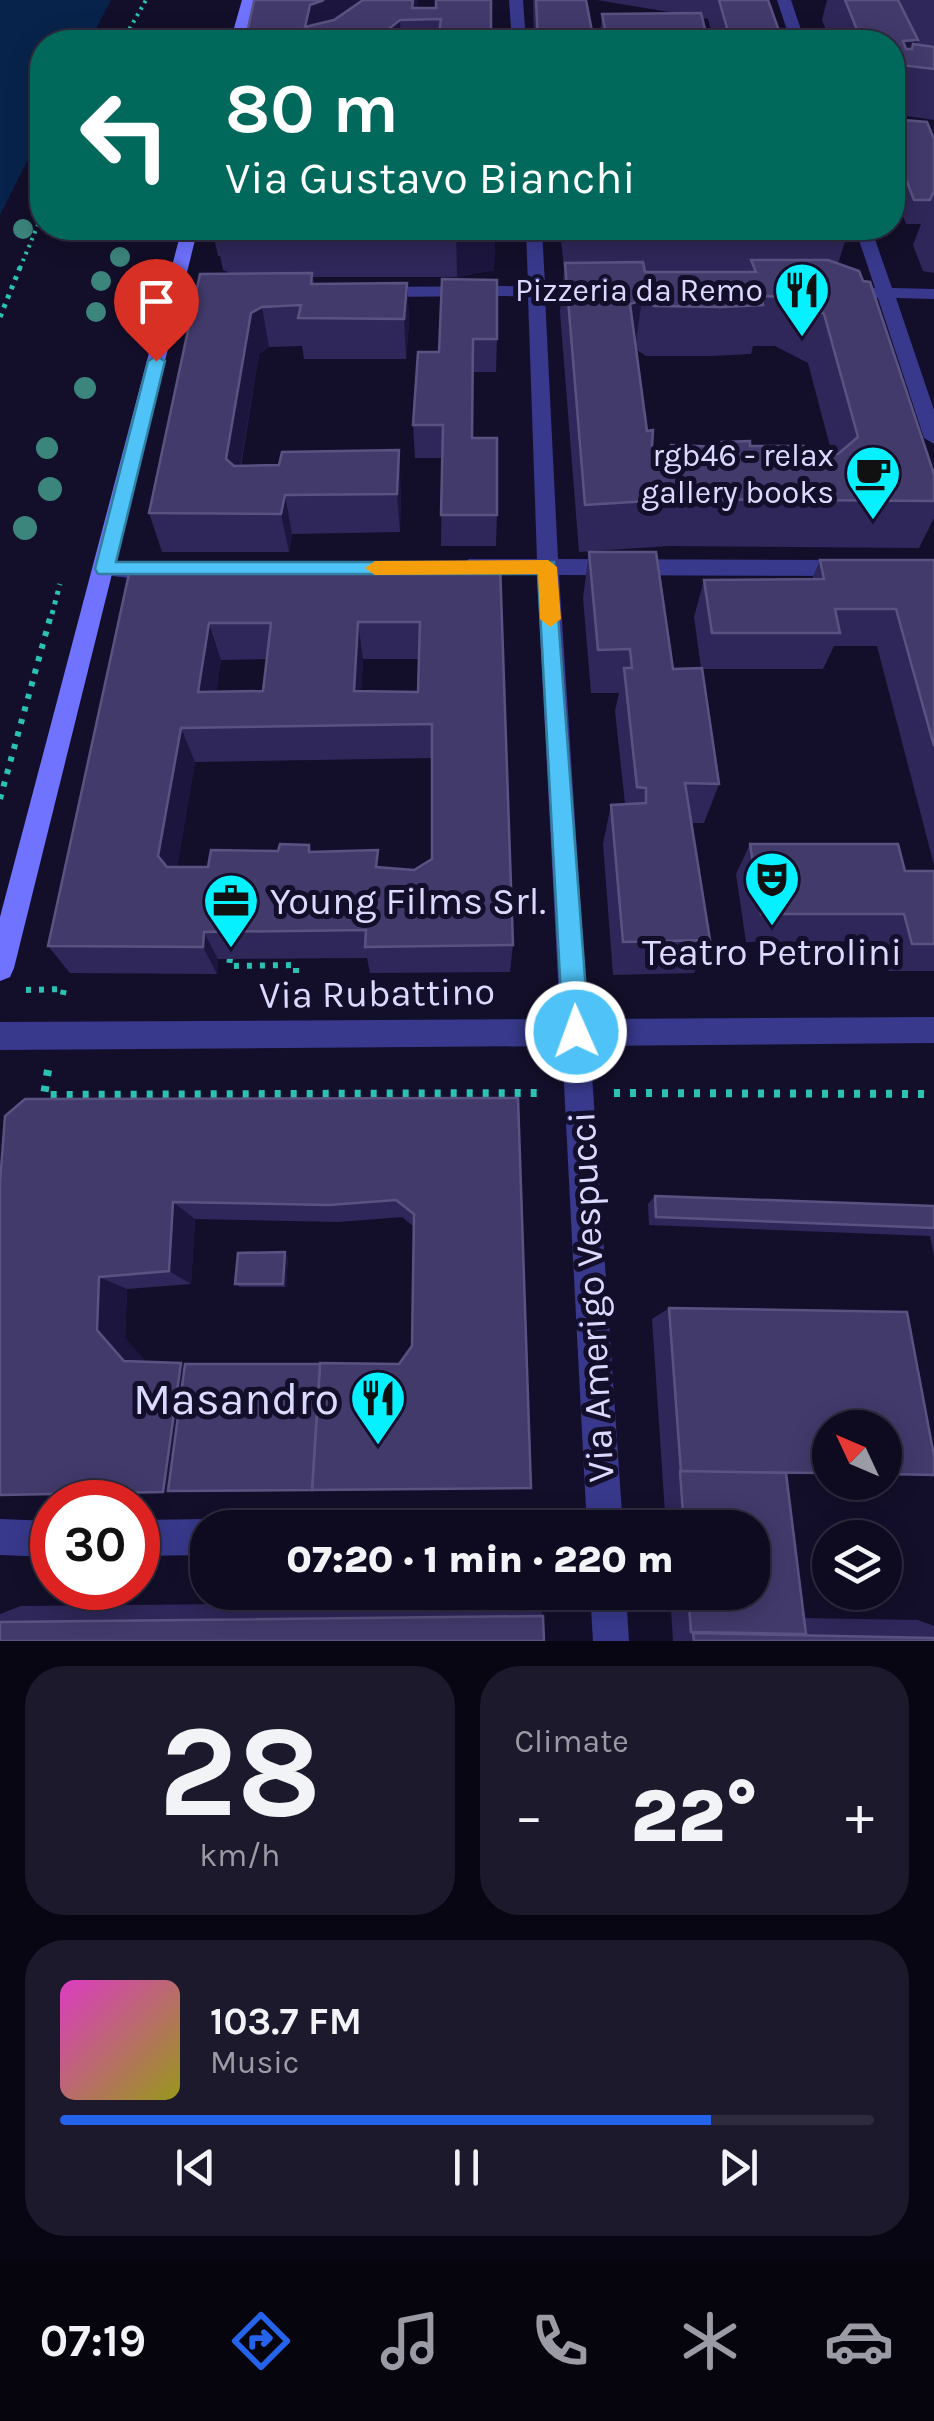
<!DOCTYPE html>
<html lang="en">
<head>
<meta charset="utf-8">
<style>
  body { margin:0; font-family:Karla,sans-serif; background:#1c192d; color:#f1f3f6; height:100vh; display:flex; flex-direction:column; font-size:38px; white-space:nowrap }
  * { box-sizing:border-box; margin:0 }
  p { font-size:32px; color:#9b9ba5 }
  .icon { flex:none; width:55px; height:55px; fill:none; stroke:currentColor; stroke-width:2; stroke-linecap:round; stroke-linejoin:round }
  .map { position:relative; height:1641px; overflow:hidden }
  .panel { display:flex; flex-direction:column; gap:25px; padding:25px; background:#080612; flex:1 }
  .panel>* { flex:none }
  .top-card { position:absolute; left:30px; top:30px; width:875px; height:210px; border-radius:40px; box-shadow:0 5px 25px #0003,0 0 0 2px #2e2b3e; background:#00695c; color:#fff; overflow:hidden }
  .needle { width:65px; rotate:314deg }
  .buttons { position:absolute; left:812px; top:1410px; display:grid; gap:20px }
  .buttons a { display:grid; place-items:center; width:90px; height:90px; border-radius:50%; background:#0e0b20; box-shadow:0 5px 25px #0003,0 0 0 2px #2e2b3e; font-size:50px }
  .speed { position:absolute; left:30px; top:1480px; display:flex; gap:20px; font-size:50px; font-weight:700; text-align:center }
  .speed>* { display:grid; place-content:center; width:130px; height:130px; border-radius:50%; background:#0e0b20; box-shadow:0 5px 25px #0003,0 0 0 2px #2e2b3e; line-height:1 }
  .speed .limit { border:15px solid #d22; background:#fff; color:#111 }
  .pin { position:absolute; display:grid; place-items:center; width:85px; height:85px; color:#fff; margin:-102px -42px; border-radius:50% 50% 50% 0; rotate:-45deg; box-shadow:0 0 10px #0007 }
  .pin .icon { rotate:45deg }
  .me { position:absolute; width:110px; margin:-55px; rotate:358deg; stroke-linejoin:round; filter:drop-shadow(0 0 8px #0008) }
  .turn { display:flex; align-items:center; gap:35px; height:210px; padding:0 30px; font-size:45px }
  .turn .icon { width:130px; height:130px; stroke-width:2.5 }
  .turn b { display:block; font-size:70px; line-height:85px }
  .big { font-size:75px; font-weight:800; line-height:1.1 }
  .panel .widget { flex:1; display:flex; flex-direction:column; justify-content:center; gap:15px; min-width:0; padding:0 35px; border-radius:40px; background:#1c192d }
  .panel .dial { align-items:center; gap:0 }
  .dial b { font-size:130px; line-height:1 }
  .song { display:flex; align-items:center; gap:30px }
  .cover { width:120px; height:120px; border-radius:15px; background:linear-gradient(135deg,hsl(310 70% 55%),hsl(60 70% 35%)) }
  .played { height:10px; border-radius:5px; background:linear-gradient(90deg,#2563eb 80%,#2e2b3e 80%) }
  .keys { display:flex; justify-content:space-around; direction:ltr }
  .heat { display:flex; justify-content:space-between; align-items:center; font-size:55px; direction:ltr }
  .panel .tiles { flex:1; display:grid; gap:25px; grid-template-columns:1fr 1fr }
  .widget:last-child { grid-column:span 2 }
  .trip { position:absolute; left:190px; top:1510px; width:580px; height:100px; border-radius:40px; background:#0e0b20; box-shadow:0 5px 25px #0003,0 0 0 2px #2e2b3e; font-weight:800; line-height:100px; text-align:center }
  .tab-bar { display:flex; height:160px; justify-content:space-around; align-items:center; background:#06040d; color:#9b9ba5 }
  .tab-bar .icon { width:70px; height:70px }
  .tab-bar .active { color:#2563eb }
  .tab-bar b { font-size:45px; color:#f1f3f6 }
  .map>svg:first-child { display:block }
  .water { fill:#08234b }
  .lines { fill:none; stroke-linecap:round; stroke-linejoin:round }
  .path-far3 { stroke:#2ac3b3; stroke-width:4; stroke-dasharray:2.5 5; stroke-linecap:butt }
  .path-far2 { stroke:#2ac3b3; stroke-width:5; stroke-dasharray:4 6; stroke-linecap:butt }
  .path-far1 { stroke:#2ac3b3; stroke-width:6; stroke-dasharray:5 8; stroke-linecap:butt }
  .path { stroke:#2ac3b3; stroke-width:8; stroke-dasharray:6 10; stroke-linecap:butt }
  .minor { fill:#38398c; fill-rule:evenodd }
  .secondary { fill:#7073ff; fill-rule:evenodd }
  .tree { fill:#3c857c }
  .wall { fill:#2f2759; fill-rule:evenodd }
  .shaded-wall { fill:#1c163f }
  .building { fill:#423a6b; stroke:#5a5382; stroke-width:2.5; fill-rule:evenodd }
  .route { fill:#4fc3f7; stroke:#337fa1; stroke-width:2.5 }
  .slow { fill:#f59e0b }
  .labels { text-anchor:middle; stroke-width:10; stroke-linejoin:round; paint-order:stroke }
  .far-poi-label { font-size:32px; fill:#dcd9ff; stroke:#130f2b; text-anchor:end }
  .poi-label { font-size:38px; fill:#dcd9ff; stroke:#130f2b; text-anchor:start }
  .street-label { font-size:38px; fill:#dcd9ff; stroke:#130f2b }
  .near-poi-label { font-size:45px; fill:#dcd9ff; stroke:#130f2b; text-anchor:end }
</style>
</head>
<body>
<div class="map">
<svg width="934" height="1641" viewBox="0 0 934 1641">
  <rect width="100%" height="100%" fill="#130f2b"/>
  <path class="water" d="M0 0H111L89 42H42V132L0 215Z"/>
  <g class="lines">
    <g class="path-far3">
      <path d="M122 42 146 0"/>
      <path d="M20 268 42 215"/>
    </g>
    <g class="path-far2">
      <path d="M0 317 21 265"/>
      <path d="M52 614 60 584"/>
    </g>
    <g class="path-far1">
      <path d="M0 799 52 611"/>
      <path d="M230 958 229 966 296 965V974"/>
      <path d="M26 990 64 989 62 999"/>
    </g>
    <g class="path">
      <path d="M48 1070 44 1095 542 1093"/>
      <path d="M614 1093 934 1094"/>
    </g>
    <g class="minor">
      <path d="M509 0H523L526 42H512Z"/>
      <path d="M777 0H791L805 42H791Z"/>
      <path d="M526 228H542L545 286H594L603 291 594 296H545L558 559 849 560 860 568 849 576 559 575 588 1019 934 1017V1043L590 1046 623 1528H587L562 1046 0 1050V1022L560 1019 537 575H469L458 567 469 559H537L528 296 374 297 365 292 374 287 528 286Z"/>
      <path d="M855 228H871L892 288 934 289V299L896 298 934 410V444L924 438 878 298 839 297 830 292 839 287 875 288Z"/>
      <path d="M174 286 229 287 238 292 229 297 168 295V287Z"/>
      <path d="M105 561H174L185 569C174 581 105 581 94 569Z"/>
      <path d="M0 1519 52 1521V1557L0 1555Z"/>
      <path d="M208 1519 222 1528H208V1555L138 1556V1520Z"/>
      <path d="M590 1592H626L629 1641H593Z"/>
    </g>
    <g class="secondary">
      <path d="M242 0H256L244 42H230Z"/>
      <path d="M182 228H198L14 968 10 977 0 981V917Z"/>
    </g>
  </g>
  <g class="tree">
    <circle cx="23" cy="229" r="10"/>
    <circle cx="120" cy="257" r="10"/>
    <circle cx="101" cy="281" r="10"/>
    <circle cx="96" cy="312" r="10"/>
    <circle cx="85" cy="388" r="11"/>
    <circle cx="47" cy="448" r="11"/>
    <circle cx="50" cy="489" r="12"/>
    <circle cx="25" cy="528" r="12"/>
  </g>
  <g class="wall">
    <path d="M533 0H586L594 42H534Z"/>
    <path d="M597 0H768L783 42H714L708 19 702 18 706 33 705 42H601L600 37 602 14 675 13Z"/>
    <path d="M827 0H934V120L892 114V42H831L822 20Z"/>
    <path d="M418 8 491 42H245Z"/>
    <path d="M892 119 934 139V273L923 271 913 245 921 224H906L892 187Z"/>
    <path d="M212 228H495L494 270 457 277H313L314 284 407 283 409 323 406 359H304L302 346 269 347 259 354 241 466 401 489 400 532 292 534 289 552H162L149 513 230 273 223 270 220 256H218Z"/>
    <path d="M560 228H849L838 264 934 474V518L919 548 669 546 579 552 560 312 564 270ZM753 346H775L808 363 832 454 806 455 722 442 720 447 671 445 669 454H664L652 446 647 431 637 350 646 356H711L751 354Z"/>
    <path d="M442 279 497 339 496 372H473L472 438 497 515 496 546H441L442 458H415L413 425 439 352Z"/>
    <path d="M589 552 673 669 701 668 694 617 704 580 812 579 820 560H934V865L877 646H834L823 669H702L719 784 704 823H691L710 940 694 973 613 975 603 844 611 805 625 804 615 711 619 693H591L583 598Z"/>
    <path d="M500 564 513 945 510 972 370 973 367 958 218 959 217 974 70 973 48 946 130 569ZM267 659 263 691 216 692 221 660ZM363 659H419L418 692 361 691ZM432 758V859L414 870 380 867 311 852 309 845 208 867H177L195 762Z"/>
    <path d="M750 844 905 871H934V971H888L881 941 746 942 736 874Z"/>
    <path d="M518 1098 531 1488 168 1491 0 1183ZM402 1217 414 1227 412 1346 399 1364H185L146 1362 125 1338 127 1289 191 1284 195 1219 339 1222Z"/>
    <path d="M655 1196 934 1206V1256L930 1236 649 1225 648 1204Z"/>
    <path d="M288 1256 286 1287H240L235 1284Z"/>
    <path d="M669 1308 786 1473 804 1618 918 1620 934 1626V1641H673L670 1592H752V1528H666L652 1319Z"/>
    <path d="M536 1601 543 1616 0 1641V1614L21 1606Z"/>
  </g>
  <g class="shaded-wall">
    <path d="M324 0H366L367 25 343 34 344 42H326L305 27 310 5Z"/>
    <path d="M413 0H418L416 20H413Z"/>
    <path d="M400 20 401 42H381L380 36Z"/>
    <path d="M918 40 910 66 906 65 903 41Z"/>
    <path d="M456 228H495L494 270 457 277Z"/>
    <path d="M407 283 409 323 406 359 404 319Z"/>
    <path d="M642 300 635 349 630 304Z"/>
    <path d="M262 307 269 347 259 354 235 498 226 459 251 313Z"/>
    <path d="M399 450 401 489 400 532 397 494Z"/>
    <path d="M285 495 292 534 289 552 281 514Z"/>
    <path d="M358 622 363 659 359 726 354 691Z"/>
    <path d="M209 623 221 660 211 727 198 692Z"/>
    <path d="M181 728 195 762 174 886 158 856Z"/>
    <path d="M204 932 218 959 217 974 203 947Z"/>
    <path d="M173 1202 195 1219 191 1284 169 1271Z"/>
    <path d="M285 1252 288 1256 286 1287 283 1284Z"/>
    <path d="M99 1277 127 1289 125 1338 151 1367 124 1361 97 1330Z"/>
    <path d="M181 1363 203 1370 188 1488 163 1492Z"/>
  </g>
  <g class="building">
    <path d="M256 0H324L310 5 305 27 334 20 363 0H413L412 8H436V0H491V42H416H438L441 19 400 20 380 36 395 42H358L359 37 343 33 328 37 326 42H245L254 1Z"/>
    <path d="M536 0H586L594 42H538Z"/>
    <path d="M719 0H768L783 42H731Z"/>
    <path d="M845 0H898L918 40 903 41 906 49H912L913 44 934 47V69L892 64V42H862Z"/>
    <path d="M701 13 706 33 677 35 606 34 602 14Z"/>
    <path d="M892 119 927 122 934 139V191L930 200H914L892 143Z"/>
    <path d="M751 260H828L859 271 863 281 870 282 934 474V501L680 499 585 505 565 263 643 262 645 272H756ZM762 296 789 297 824 314 858 437 838 454 806 455 804 446H750V441L722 442 724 447 671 445V454H664L652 446 653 430 647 431 630 304 642 300 654 306 722 307 763 305Z"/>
    <path d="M312 273 311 284 407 283 404 319 298 318 301 305 262 307 251 313 226 459 234 466 279 465 282 452 399 450 397 494 285 495 281 514 149 513 200 274Z"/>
    <path d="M442 279 497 280V339H473L472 438H497V515H441L443 425H413L418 352H439Z"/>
    <path d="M589 552H656L673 669 702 668 719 784 685 783 710 940 623 942 611 805 646 803V788L637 787 624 668H632L630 649 598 650Z"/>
    <path d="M820 560H934V746L896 609H835L840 633H712L704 580 824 579Z"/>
    <path d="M500 564 513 945 365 947 366 930 204 932 203 947 48 946 130 569ZM358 622H420L418 692 354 691ZM209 623H271L263 691 198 692ZM432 724V859L414 870 376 867 378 850 309 852V845L280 844 278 851 211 850 208 867H167L158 856 181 728Z"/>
    <path d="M750 844H898L905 871H934V944H912L904 914H761Z"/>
    <path d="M518 1098 531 1488 312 1490 320 1363 399 1364 412 1346 414 1214 396 1200 329 1205 173 1202 169 1271 99 1277 97 1330 124 1361 181 1363 163 1492 0 1495V1183L5 1116 25 1099Z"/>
    <path d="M655 1196 934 1206V1228L656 1217Z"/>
    <path d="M285 1252 283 1284H235L238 1253Z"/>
    <path d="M669 1308 907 1312 934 1456V1475L885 1474V1428H830V1473L681 1472Z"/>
    <path d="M185 1364H320L312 1490 168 1491Z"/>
    <path d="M680 1471 786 1473 806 1634 691 1632 688 1592H752V1528H684Z"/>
    <path d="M543 1616 544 1641H0V1622Z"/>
    <path d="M693 1633 934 1638V1641H694Z"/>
  </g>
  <path class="route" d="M156 356 165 361 116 562H554L589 1032 585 1040 576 1044 567 1040 563 1032 538 574H98L95 569 148 361Z"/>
  <path class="slow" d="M548 560 557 567 561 619 550 627 540 619 538 574 375 575 365 568 375 561Z"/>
  <defs>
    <g id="restaurant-pin" transform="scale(2.875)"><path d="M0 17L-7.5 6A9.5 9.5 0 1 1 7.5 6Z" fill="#05f1ff" stroke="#130f2b"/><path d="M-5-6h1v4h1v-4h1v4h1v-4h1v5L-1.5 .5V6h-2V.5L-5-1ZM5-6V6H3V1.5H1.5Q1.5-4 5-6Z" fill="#111"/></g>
    <g id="cafe-pin" transform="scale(2.875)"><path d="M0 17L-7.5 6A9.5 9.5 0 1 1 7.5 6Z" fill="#05f1ff" stroke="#130f2b"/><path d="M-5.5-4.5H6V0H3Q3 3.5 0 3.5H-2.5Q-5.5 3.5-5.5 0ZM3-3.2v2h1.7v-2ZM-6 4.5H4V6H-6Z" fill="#111"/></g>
    <g id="theatre-pin" transform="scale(2.875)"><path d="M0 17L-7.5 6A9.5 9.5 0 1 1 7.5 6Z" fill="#05f1ff" stroke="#130f2b"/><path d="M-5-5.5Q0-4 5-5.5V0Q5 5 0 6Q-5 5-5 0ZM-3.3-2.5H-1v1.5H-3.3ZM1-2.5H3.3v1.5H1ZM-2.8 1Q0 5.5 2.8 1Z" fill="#111"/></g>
    <g id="office-pin" transform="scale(2.875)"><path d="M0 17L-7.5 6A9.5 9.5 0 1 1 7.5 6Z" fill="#05f1ff" stroke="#130f2b"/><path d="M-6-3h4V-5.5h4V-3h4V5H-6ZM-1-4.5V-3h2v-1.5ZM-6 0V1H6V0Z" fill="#111"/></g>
  </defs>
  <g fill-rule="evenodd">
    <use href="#restaurant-pin" x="802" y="290"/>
    <use href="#cafe-pin" x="873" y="473"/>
    <use href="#theatre-pin" x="772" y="879"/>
    <use href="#office-pin" x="231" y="901"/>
    <use href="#restaurant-pin" x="378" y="1398"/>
  </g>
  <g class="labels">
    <g class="far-poi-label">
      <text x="763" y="301">Pizzeria da Remo</text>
      <text x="834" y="466">rgb46 - relax<tspan x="834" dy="37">gallery books</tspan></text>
    </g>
    <g class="poi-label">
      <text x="270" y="914">Young Films Srl.</text>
      <text x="772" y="965" text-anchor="middle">Teatro Petrolini</text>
    </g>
    <g class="street-label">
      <text transform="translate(377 993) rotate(-1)" y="13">Via Rubattino</text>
      <text transform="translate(591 1297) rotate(-93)" y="13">Via Amerigo Vespucci</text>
    </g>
    <g class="near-poi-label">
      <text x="339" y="1414">Masandro</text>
    </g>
  </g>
</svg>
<div class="buttons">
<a><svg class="needle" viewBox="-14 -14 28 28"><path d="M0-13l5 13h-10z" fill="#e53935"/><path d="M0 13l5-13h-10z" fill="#9b9ba5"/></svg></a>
<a><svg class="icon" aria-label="layers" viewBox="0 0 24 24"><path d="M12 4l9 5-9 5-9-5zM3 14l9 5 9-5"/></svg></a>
</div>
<div class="speed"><div class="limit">30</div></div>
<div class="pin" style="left:156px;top:361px;background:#d93025"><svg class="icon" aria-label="arrive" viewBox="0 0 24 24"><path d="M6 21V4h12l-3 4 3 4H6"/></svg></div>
<svg class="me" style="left:576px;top:1032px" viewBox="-20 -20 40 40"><circle r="17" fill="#4fc3f7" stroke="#fff" stroke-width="3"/><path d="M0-11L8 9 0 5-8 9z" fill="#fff"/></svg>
<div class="trip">07:20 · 1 min · 220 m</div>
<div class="top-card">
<div class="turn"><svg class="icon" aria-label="left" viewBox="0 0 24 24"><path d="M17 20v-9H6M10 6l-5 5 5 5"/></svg><div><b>80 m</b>Via Gustavo Bianchi</div></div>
</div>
</div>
<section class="panel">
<div class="tiles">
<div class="widget dial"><b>28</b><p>km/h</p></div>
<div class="widget"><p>Climate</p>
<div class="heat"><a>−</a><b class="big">22°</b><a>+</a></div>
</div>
<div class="widget">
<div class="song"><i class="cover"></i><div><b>103.7 FM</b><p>Music</p></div></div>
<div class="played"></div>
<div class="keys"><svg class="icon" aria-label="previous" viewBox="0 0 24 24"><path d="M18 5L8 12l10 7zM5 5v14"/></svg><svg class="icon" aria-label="pause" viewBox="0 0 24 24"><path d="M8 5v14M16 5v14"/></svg><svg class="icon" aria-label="next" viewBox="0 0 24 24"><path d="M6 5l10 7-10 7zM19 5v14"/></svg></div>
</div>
</div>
</section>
<nav class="tab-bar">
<b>07:19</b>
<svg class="icon active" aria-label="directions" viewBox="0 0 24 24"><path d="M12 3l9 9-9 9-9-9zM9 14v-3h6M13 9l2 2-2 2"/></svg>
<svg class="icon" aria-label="music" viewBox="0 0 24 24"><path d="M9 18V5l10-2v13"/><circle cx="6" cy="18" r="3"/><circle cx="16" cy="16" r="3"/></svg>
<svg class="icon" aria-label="phone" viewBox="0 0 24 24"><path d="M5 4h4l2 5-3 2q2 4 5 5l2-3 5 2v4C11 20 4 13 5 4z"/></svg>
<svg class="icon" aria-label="climate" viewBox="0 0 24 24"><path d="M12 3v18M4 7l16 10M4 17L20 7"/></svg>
<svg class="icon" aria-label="car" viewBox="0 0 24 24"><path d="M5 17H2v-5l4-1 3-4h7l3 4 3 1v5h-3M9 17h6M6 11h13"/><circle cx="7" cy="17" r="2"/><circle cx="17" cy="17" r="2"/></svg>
</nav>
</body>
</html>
